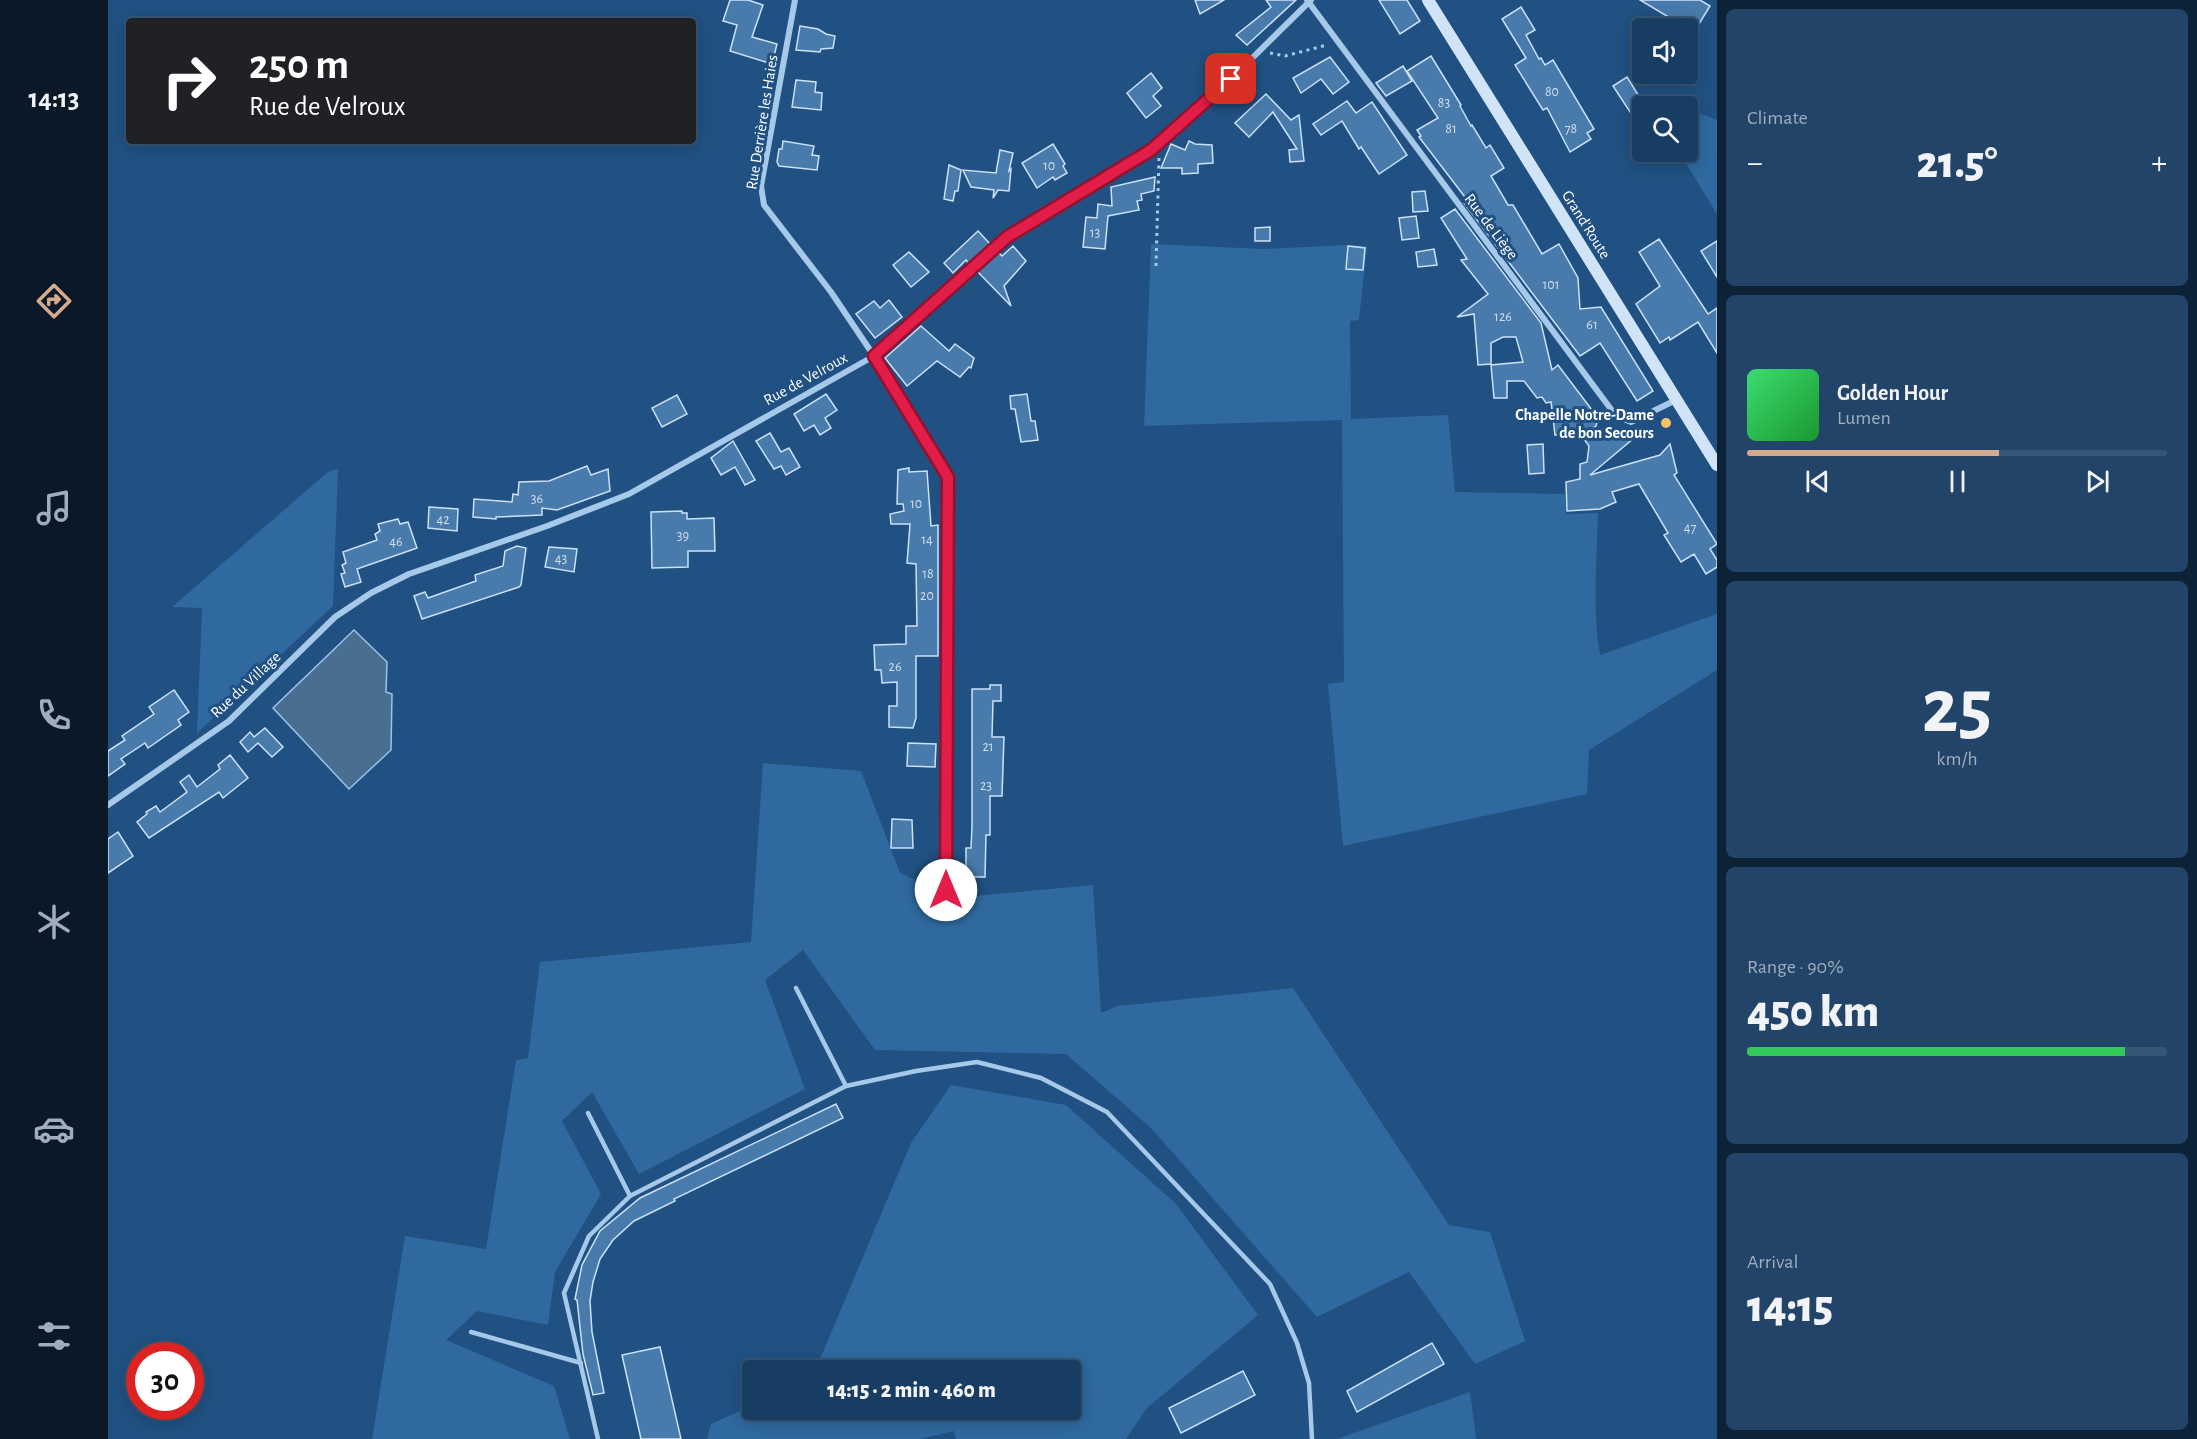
<!DOCTYPE html>
<html lang="en">
<head>
<meta charset="utf-8">
<style>
  body { margin:0; font-family:"Alegreya Sans",sans-serif; background:#214468; color:#f1f3f6; height:100vh; display:flex; flex-direction:column; font-size:22px; white-space:nowrap }
  * { box-sizing:border-box; margin:0 }
  p { font-size:20px; color:#9faebe }
  .icon { flex:none; width:33px; height:33px; fill:none; stroke:currentColor; stroke-width:2; stroke-linecap:round; stroke-linejoin:round }
  .map { position:relative; flex:1; overflow:hidden }
  .details { display:flex; flex-direction:column; gap:9px; padding:9px; background:#0d2236; width:480px }
  .details>* { flex:none }
  .guide { position:absolute; left:18px; top:18px; width:570px; height:126px; border-radius:6px; box-shadow:0 3px 15px #0003,0 0 0 2px #365677; background:#202124; color:#fff; overflow:hidden }
  .buttons { position:absolute; left:1524px; top:18px; display:grid; gap:12px }
  .buttons a { display:grid; place-items:center; width:66px; height:66px; border-radius:6px; background:#183d62; box-shadow:0 3px 15px #0003,0 0 0 2px #365677; font-size:30px }
  .speed { position:absolute; left:18px; top:1342px; display:flex; gap:12px; font-size:30px; font-weight:700; text-align:center }
  .speed>* { display:grid; place-content:center; width:78px; height:78px; border-radius:50%; background:#183d62; box-shadow:0 3px 15px #0003,0 0 0 2px #365677; line-height:1 }
  .speed .limit { border:9px solid #d22; background:#fff; color:#111 }
  .pin { position:absolute; display:grid; place-items:center; width:51px; height:51px; color:#fff; margin:-26px; border-radius:12px; box-shadow:0 3px 9px #0006 }
  .me { position:absolute; width:66px; margin:-33px; rotate:0deg; stroke-linejoin:round; filter:drop-shadow(0 0 4px #0008) }
  .turn { display:flex; align-items:center; gap:21px; height:126px; padding:0 24px; font-size:27px }
  .turn .icon { width:78px; height:78px; stroke-width:2.5 }
  .turn b { display:block; font-size:42px; line-height:51px }
  .big { font-size:45px; font-weight:800; line-height:1.1 }
  .details .widget { flex:1; display:flex; flex-direction:column; justify-content:center; gap:9px; min-width:0; padding:0 21px; border-radius:9px; background:#214468 }
  .details .dial { align-items:center; gap:0 }
  .dial b { font-size:78px; line-height:1 }
  .song { display:flex; align-items:center; gap:18px }
  .cover { width:72px; height:72px; border-radius:9px; background:linear-gradient(135deg,hsl(140 70% 55%),hsl(130 70% 35%)) }
  .played { height:6px; border-radius:3px; background:linear-gradient(90deg,#d6ab8b 60%,#365677 60%) }
  .keys { display:flex; justify-content:space-around; direction:ltr }
  .heat { display:flex; justify-content:space-between; align-items:center; font-size:33px; direction:ltr }
  .charge { height:9px; border-radius:4px; background:linear-gradient(90deg,#34c759 90%,#365677 0) }
  .trip { position:absolute; left:634px; top:1360px; width:339px; height:60px; border-radius:6px; background:#183d62; box-shadow:0 3px 15px #0003,0 0 0 2px #365677; font-weight:800; line-height:60px; text-align:center }
  main { display:flex; flex:1; min-height:0 }
  .tab-bar { display:flex; flex-direction:column; width:108px; justify-content:space-around; align-items:center; background:#0a1827; color:#9faebe }
  .tab-bar .icon { width:42px; height:42px }
  .tab-bar .current { color:#d6ab8b }
  .tab-bar b { font-size:27px; color:#f1f3f6 }
  .map>svg:first-child { display:block }
  .green { fill:#2f699f }
  .water { fill:#4a6e92; stroke:#9ac4ea; stroke-width:1.5 }
  .building { fill:#487bab; stroke:#cae1f7; stroke-width:1.5 }
  .lines { fill:none; stroke-linecap:round; stroke-linejoin:round }
  .path { stroke:#a6c9e9; stroke-width:3; stroke-dasharray:3 4.5; stroke-linecap:butt }
  .lane { stroke:#a6c9e9; stroke-width:4.5 }
  .street { stroke:#a6c9e9; stroke-width:6 }
  .secondary { stroke:#d1e4f7; stroke-width:12 }
  .route-casing { stroke:#92132f; stroke-width:15 }
  .route { stroke:#e11d48; stroke-width:10 }
  .poi-dot { fill:#f6c467; stroke:#205182; stroke-width:2 }
  .labels { text-anchor:middle; stroke-width:6; stroke-linejoin:round; paint-order:stroke }
  .number-label { font-size:14px; fill:#d1deea }
  .street-label { font-size:16px; fill:#fff; stroke:#205182 }
  .poi-label { font-size:16px; font-weight:bold; fill:#fff; stroke:#205182; text-anchor:end }
</style>
</head>
<body>
<main>
<nav class="tab-bar">
<b>14:13</b>
<svg class="icon current" aria-label="directions" viewBox="0 0 24 24"><path d="M12 3l9 9-9 9-9-9zM9 14v-3h6M13 9l2 2-2 2"/></svg>
<svg class="icon" aria-label="music" viewBox="0 0 24 24"><path d="M9 18V5l10-2v13"/><circle cx="6" cy="18" r="3"/><circle cx="16" cy="16" r="3"/></svg>
<svg class="icon" aria-label="phone" viewBox="0 0 24 24"><path d="M5 4h4l2 5-3 2q2 4 5 5l2-3 5 2v4C11 20 4 13 5 4z"/></svg>
<svg class="icon" aria-label="climate" viewBox="0 0 24 24"><path d="M12 3v18M4 7l16 10M4 17L20 7"/></svg>
<svg class="icon" aria-label="car" viewBox="0 0 24 24"><path d="M5 17H2v-5l4-1 3-4h7l3 4 3 1v5h-3M9 17h6M6 11h13"/><circle cx="7" cy="17" r="2"/><circle cx="17" cy="17" r="2"/></svg>
<svg class="icon" aria-label="filters" viewBox="0 0 24 24"><path d="M4 7h16M4 17h16"/><circle cx="9" cy="7" r="2"/><circle cx="15" cy="17" r="2"/></svg>
</nav>
<div class="map">
<svg width="1609" height="1439" viewBox="0 0 1609 1439">
  <rect width="100%" height="100%" fill="#205182"/>
  <g class="green">
    <path d="M1580 109 1609 120V214L1571 152H1580Z"/>
    <path d="M1043 244 1156 249 1238 245 1259 246 1251 320 1242 321 1243 419 1340 415 1347 492 1457 494 1458 514 1490 513C1489 560 1484 609 1492 655L1609 614V670L1481 750 1479 794 1235 846 1220 684 1236 682 1234 420 1036 426Z"/>
    <path d="M230 469 225 606 89 733 94 608 64 607 220 472Z"/>
    <path d="M655 763 753 771 792 873 845 898 985 885 993 1013 1010 1006 1185 988 1341 1225 1382 1232 1417 1341 1367 1364 1301 1272 1209 1317 1043 1128 958 1054 767 1050 695 950 657 980 697 1089 531 1174 484 1092 454 1121 493 1194 447 1272 440 1325 369 1311 338 1340 446 1386 462 1439H264L297 1236 378 1249 408 1060 420 1058 432 962 643 942Z"/>
    <path d="M843 1085 958 1105 1068 1204 1150 1315 1038 1409 1018 1439H848L846 1431 812 1439H599L603 1424 645 1405V1410H963V1371H707L803 1143Z"/>
    <path d="M1362 1392 1368 1439H1229Z"/>
  </g>
  <path class="water" d="M246 630 279 662 278 692 284 694 283 750 241 789 165 708Z"/>
  <g class="building">
    <path d="M622 0H640L655 5 644 37 669 44 664 64 622 51 629 25 615 21Z"/>
    <path d="M1087 0H1116L1092 14Z"/>
    <path d="M1158 0H1188L1139 45 1128 35 1163 7Z"/>
    <path d="M1271 0H1299L1312 21 1292 34Z"/>
    <path d="M1532 0H1592L1602 6 1580 42V28H1565L1569 22Z"/>
    <path d="M1413 7 1427 30 1418 35 1431 59 1433 58 1437 65 1445 60 1486 129 1479 133 1483 139 1462 152 1439 108 1435 110 1407 65 1418 58 1394 19Z"/>
    <path d="M692 26 710 29 718 34 727 36 725 48 713 49 712 52 688 50Z"/>
    <path d="M1323 56 1353 105 1352 106 1363 126 1364 125 1378 148 1382 145 1396 168 1383 176 1400 205H1405L1434 254 1451 244 1470 278 1472 309 1493 307 1545 391 1529 401 1492 343 1472 356 1356 203 1360 201 1311 137 1313 136 1309 130 1330 118 1299 71Z"/>
    <path d="M1222 57 1241 82 1225 94 1213 79 1193 93 1185 78Z"/>
    <path d="M1295 66 1304 81 1278 96 1268 83Z"/>
    <path d="M1043 73 1054 88 1045 96 1053 106 1038 118 1019 93Z"/>
    <path d="M1519 77 1537 106 1524 115 1505 86Z"/>
    <path d="M688 80 708 82 707 92 714 93 713 110 684 107Z"/>
    <path d="M1158 94 1183 120 1191 115 1196 161 1182 162 1181 150 1189 149 1165 112 1141 137 1127 123Z"/>
    <path d="M1239 101 1248 113 1264 102 1299 155 1271 174 1253 147 1251 149 1234 121 1213 135 1205 124Z"/>
    <path d="M675 141 706 146 704 155 711 156 709 170 671 166 669 162 671 149H674Z"/>
    <path d="M1081 141 1087 144 1104 145 1105 163 1090 164V173L1074 174V168H1053L1063 144 1077 150Z"/>
    <path d="M945 144 957 164 955 166 959 173 947 180 945 177 929 188 914 163Z"/>
    <path d="M892 150 905 153 901 171 903 169 901 191 890 190 885 198 886 190 863 187 855 170 888 173Z"/>
    <path d="M841 165 853 170 850 191H847L845 201 836 199Z"/>
    <path d="M1047 177 1046 191 1033 194 1034 200 1029 201 1031 210 1000 216 997 249 975 247 978 217 989 218 990 204 1004 206 1003 187Z"/>
    <path d="M1317 191 1320 211 1305 212 1304 192Z"/>
    <path d="M1347 209 1433 323 1444 370 1450 365 1490 418 1488 426 1484 429H1497L1526 438 1482 475 1552 455 1562 444 1569 473 1566 475 1609 544 1602 549 1609 560V567L1598 574 1586 554 1573 562 1556 535 1560 533 1531 484 1504 492 1508 502 1492 509 1459 511 1458 482 1472 479V464L1479 462 1481 446 1473 435H1447L1443 402 1438 403 1434 397 1429 398 1416 381H1399V398H1386L1383 365 1415 362 1408 337H1395L1383 343V364L1370 365 1366 314 1349 317 1380 294 1353 260 1359 259 1333 218Z"/>
    <path d="M1308 216 1311 238 1294 240 1291 218Z"/>
    <path d="M1162 227V241H1147V228Z"/>
    <path d="M870 231 883 245 861 264 858 260 845 273 836 263Z"/>
    <path d="M1551 239 1600 314 1609 308V353L1590 322 1562 340 1561 337 1552 343 1528 304 1552 286 1531 252Z"/>
    <path d="M1609 241V277L1593 251Z"/>
    <path d="M905 246 918 261 896 286 903 306 869 271 890 252 894 256Z"/>
    <path d="M1240 246 1257 248 1255 270 1238 269Z"/>
    <path d="M1326 249 1329 265 1310 267 1308 252Z"/>
    <path d="M801 252 821 272 803 287 785 265Z"/>
    <path d="M781 300 794 317 767 338 748 314 766 301 772 308Z"/>
    <path d="M813 326 841 351 847 344 866 358 863 368 861 367 852 377 829 361 799 386 777 358Z"/>
    <path d="M718 394 729 410 717 418 723 428 712 435 706 425 696 431 686 414Z"/>
    <path d="M919 394 923 421H927L930 440 913 442 907 409H903L902 396Z"/>
    <path d="M569 395 579 414 554 427 544 408Z"/>
    <path d="M662 433 673 452 681 448 692 467 678 475 673 466 666 469 648 441Z"/>
    <path d="M625 441 647 480 637 485 627 467 613 475 603 458Z"/>
    <path d="M1435 444 1436 473 1421 474 1419 445Z"/>
    <path d="M479 466 483 475 500 469 502 491 449 510 434 508V515L388 517V519L365 517 366 499 404 502 405 494 410 495 411 482 441 481Z"/>
    <path d="M801 468V472L819 471 823 526 830 525V656H808V718L805 728 781 727V706H789V682L774 683 773 670H767L766 645 798 644V626H809L808 564 799 563 802 524H783L782 514 796 511 795 504H789L790 470Z"/>
    <path d="M321 507 350 509 349 531 320 528Z"/>
    <path d="M574 511V513H579V519L606 518 607 551H580V567L544 568 543 512Z"/>
    <path d="M290 519 292 524 300 522 309 548 249 569 253 582 237 587 233 574 237 573 234 565 238 563 235 552 269 540 267 534 272 531 270 524Z"/>
    <path d="M409 546 418 548 413 585 411 587 314 619 306 596 317 592 320 598 368 581 367 575 395 566 397 551Z"/>
    <path d="M441 547 469 549 466 572 437 567Z"/>
    <path d="M882 685H893V701H885L884 737H896L894 796H882V835H878L877 877H858V848H863L864 827V689H882Z"/>
    <path d="M66 690 81 712 70 720 73 725 40 748 37 743 13 759 17 764 0 776V751L17 740 14 736 46 714 41 707Z"/>
    <path d="M157 728 175 747 164 757 150 743 140 752 132 742 142 732 146 737Z"/>
    <path d="M800 743 828 744 827 767 799 766Z"/>
    <path d="M122 755 140 778 115 798 111 792 41 838 29 822 39 814 38 812 48 806 52 812 79 792 72 782 81 775 89 787 112 769 110 765Z"/>
    <path d="M784 819 804 820 805 848H783Z"/>
    <path d="M10 832 25 856 0 873V839Z"/>
    <path d="M728 1104 735 1118 566 1199 567 1201 526 1221 505 1240 492 1259 485 1282 482 1301 484 1332 496 1393 485 1395 475 1354 469 1300 467 1299 474 1265 492 1231 532 1198Z"/>
    <path d="M1324 1343 1336 1364 1249 1412 1239 1391Z"/>
    <path d="M552 1347 573 1439H533L514 1355Z"/>
    <path d="M1135 1371 1147 1395 1073 1433 1061 1408Z"/>
  </g>
  <g class="lines">
    <g class="path">
      <path d="M1162 53 1177 56 1219 45"/>
      <path d="M1048 266 1051 157"/>
    </g>
    <g class="lane">
      <path d="M688 988 738 1086"/>
      <path d="M480 1113 522 1196"/>
      <path d="M363 1332 473 1363"/>
      <path d="M490 1439 456 1293 481 1236 522 1196 738 1086 808 1071 869 1062 933 1078 999 1112 1162 1284 1189 1343 1201 1383 1204 1439"/>
    </g>
    <g class="street">
      <path d="M687 0 653 186 656 205 723 292 766 356 840 477 838 890"/>
      <path d="M1199 0 1508 416 1523 422 1568 400"/>
      <path d="M0 805 121 721 227 617 263 593 301 574 439 526 521 494 766 356 899 237 1043 150 1110 92 1203 0"/>
    </g>
    <path class="secondary" d="M1320 0 1609 465"/>
  </g>
  <g class="lines">
    <g class="route-casing">
      <path id="route" d="M838 890 840 477 766 356 899 237 1043 150 1123 79"/>
    </g>
    <use href="#route" class="route"/>
  </g>
  <circle class="poi-dot" cx="1558" cy="423" r="6"/>
  <g class="labels">
    <g class="number-label">
      <text x="1444" y="96">80</text>
      <text x="1336" y="107">83</text>
      <text x="1343" y="133">81</text>
      <text x="1463" y="133">78</text>
      <text x="941" y="170">10</text>
      <text x="987" y="237">13</text>
      <text x="1443" y="289">101</text>
      <text x="1395" y="321">126</text>
      <text x="1484" y="329">61</text>
      <text x="429" y="503">36</text>
      <text x="808" y="508">10</text>
      <text x="335" y="524">42</text>
      <text x="1582" y="532">47</text>
      <text x="575" y="540">39</text>
      <text x="819" y="544">14</text>
      <text x="288" y="546">46</text>
      <text x="453" y="563">43</text>
      <text x="820" y="578">18</text>
      <text x="819" y="600">20</text>
      <text x="787" y="671">26</text>
      <text x="880" y="751">21</text>
      <text x="878" y="790">23</text>
    </g>
    <g class="street-label">
      <text transform="translate(653 122) rotate(-81)" y="6">Rue Derrière les Haies</text>
      <text transform="translate(1479 224) rotate(58)" y="6">Grand'Route</text>
      <text transform="translate(1384 226) rotate(53)" y="6">Rue de Liège</text>
      <text transform="translate(697 378) rotate(-29)" y="6">Rue de Velroux</text>
      <text transform="translate(137 684) rotate(-43)" y="6">Rue du Village</text>
    </g>
    <g class="poi-label">
      <text x="1546" y="420">Chapelle Notre-Dame<tspan x="1546" dy="18">de bon Secours</tspan></text>
    </g>
  </g>
</svg>
<div class="buttons">
<a><svg class="icon" aria-label="sound" viewBox="0 0 24 24"><path d="M4 9h4l5-4v14l-5-4H4zM17 9q2 3 0 6"/></svg></a>
<a><svg class="icon" aria-label="search" viewBox="0 0 24 24"><circle cx="10" cy="10" r="6"/><path d="M15 15l6 6"/></svg></a>
</div>
<div class="speed"><div class="limit">30</div></div>
<div class="pin" style="left:1123px;top:79px;background:#d93025"><svg class="icon" aria-label="arrive" viewBox="0 0 24 24"><path d="M6 21V4h12l-3 4 3 4H6"/></svg></div>
<svg class="me" style="left:838px;top:890px" viewBox="-20 -20 40 40"><circle r="19" fill="#fff"/><path d="M0-13L10 11 0 6-10 11z" fill="#e11d48"/></svg>
<div class="trip">14:15 · 2 min · 460 m</div>
<div class="guide">
<div class="turn"><svg class="icon" aria-label="right" viewBox="0 0 24 24"><path d="M7 20v-9h11M14 6l5 5-5 5"/></svg><div><b>250 m</b>Rue de Velroux</div></div>
</div>
</div>
<section class="details">
<div class="widget"><p>Climate</p>
<div class="heat"><a>−</a><b class="big">21.5°</b><a>+</a></div>
</div>
<div class="widget">
<div class="song"><i class="cover"></i><div><b>Golden Hour</b><p>Lumen</p></div></div>
<div class="played"></div>
<div class="keys"><svg class="icon" aria-label="previous" viewBox="0 0 24 24"><path d="M18 5L8 12l10 7zM5 5v14"/></svg><svg class="icon" aria-label="pause" viewBox="0 0 24 24"><path d="M8 5v14M16 5v14"/></svg><svg class="icon" aria-label="next" viewBox="0 0 24 24"><path d="M6 5l10 7-10 7zM19 5v14"/></svg></div>
</div>
<div class="widget dial"><b>25</b><p>km/h</p></div>
<div class="widget"><p>Range · 90%</p><b class="big">450 km</b><div class="charge"></div></div>
<div class="widget"><p>Arrival</p><b class="big">14:15</b></div>
</section>
</main>
</body>
</html>
